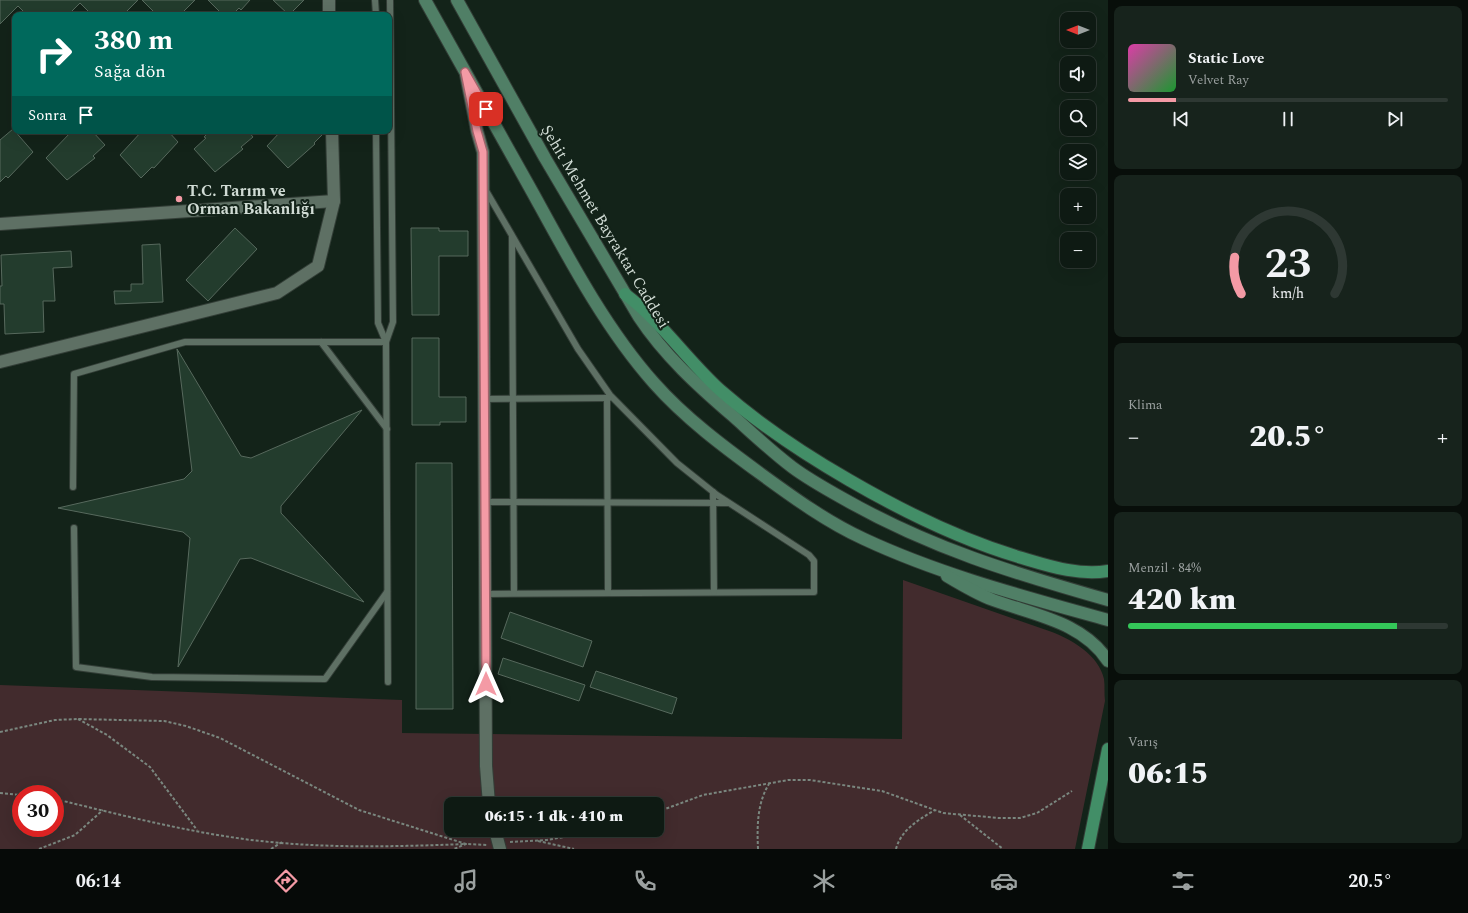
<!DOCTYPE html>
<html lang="tr">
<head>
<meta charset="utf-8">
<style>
  body { margin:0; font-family:Spectral,serif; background:#17231c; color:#f1f3f6; height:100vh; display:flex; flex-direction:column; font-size:15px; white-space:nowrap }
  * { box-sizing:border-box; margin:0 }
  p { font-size:13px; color:#9ba1a0 }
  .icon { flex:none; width:22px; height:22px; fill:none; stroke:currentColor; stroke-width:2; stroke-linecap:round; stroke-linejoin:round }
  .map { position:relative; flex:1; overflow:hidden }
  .panel { display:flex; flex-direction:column; gap:6px; padding:6px; background:#080e0a; width:360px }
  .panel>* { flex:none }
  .top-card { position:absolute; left:12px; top:12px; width:380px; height:122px; border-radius:8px; box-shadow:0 4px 16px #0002,0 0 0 1px #2e3833; background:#00695c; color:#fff; overflow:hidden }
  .needle { width:26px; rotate:270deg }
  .controls { position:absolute; left:1060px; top:12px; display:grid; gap:8px }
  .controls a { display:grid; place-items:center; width:36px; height:36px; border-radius:8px; background:#0e1a13; box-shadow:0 4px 16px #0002,0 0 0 1px #2e3833; font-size:20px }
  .speed { position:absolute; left:12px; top:785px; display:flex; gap:8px; font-size:20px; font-weight:700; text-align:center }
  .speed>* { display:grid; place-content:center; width:52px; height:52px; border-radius:50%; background:#0e1a13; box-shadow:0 4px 16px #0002,0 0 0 1px #2e3833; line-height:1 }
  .speed .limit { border:6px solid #d22; background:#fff; color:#111 }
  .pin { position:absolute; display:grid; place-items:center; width:34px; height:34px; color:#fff; margin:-17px; border-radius:8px; box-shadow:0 2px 6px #0006 }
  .me { position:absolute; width:44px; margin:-22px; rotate:0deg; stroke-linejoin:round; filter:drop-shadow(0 0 3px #0008) }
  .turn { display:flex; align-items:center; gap:14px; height:84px; padding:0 16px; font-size:18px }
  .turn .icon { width:52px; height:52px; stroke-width:2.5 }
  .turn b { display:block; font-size:28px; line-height:34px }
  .then { display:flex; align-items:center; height:38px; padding:0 16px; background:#0003; gap:8px; font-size:15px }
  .big { font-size:30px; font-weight:800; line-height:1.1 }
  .panel .card { flex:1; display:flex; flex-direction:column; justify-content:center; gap:6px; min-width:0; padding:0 14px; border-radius:8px; background:#17231c }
  .panel .dial { align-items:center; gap:0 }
  .dial svg { height:104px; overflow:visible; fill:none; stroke:#2e3833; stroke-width:7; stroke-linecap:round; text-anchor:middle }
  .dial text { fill:#f1f3f6; stroke:none }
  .song { display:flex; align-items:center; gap:12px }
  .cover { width:48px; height:48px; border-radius:6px; background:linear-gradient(135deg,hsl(320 70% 55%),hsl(130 70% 35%)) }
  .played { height:4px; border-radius:2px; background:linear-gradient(90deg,#f49aa5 15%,#2e3833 15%) }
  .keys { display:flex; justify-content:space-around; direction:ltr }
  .heat { display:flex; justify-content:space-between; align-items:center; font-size:22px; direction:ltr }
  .charge { height:6px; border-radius:3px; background:linear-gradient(90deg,#34c759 84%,#2e3833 0) }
  .trip { position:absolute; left:444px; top:797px; width:220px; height:40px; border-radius:8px; background:#0e1a13; box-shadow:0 4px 16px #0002,0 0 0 1px #2e3833; font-weight:800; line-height:40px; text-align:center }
  .menu { display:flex; height:64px; justify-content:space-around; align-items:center; background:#060a08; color:#9ba1a0 }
  .menu .icon { width:28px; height:28px }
  .menu .selected { color:#f49aa5 }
  .menu b { font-size:18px; color:#f1f3f6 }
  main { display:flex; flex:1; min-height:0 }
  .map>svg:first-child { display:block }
  .green { fill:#422b2d; fill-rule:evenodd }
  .building { fill:#233c2d; stroke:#57695d }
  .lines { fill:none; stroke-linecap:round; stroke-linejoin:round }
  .service-casing { stroke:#333e37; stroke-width:8 }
  .minor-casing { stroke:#333e37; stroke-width:14 }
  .secondary-casing { stroke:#333e37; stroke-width:14 }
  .primary-casing { stroke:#333e37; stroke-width:14 }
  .path { stroke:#7a877f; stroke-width:2; stroke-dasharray:3 2; stroke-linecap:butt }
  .service { stroke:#5e7064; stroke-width:6 }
  .minor { stroke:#5e7064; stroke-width:12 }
  .secondary { stroke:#507f66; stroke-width:12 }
  .primary { stroke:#428e67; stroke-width:12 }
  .route-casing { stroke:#9f646b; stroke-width:10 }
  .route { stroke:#f49aa5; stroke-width:7 }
  .poi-dot { fill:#f49aa5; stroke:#132319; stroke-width:1.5 }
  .labels { text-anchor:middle; stroke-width:4; stroke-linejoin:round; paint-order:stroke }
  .poi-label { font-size:16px; font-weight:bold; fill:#d0dbd4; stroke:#132319; text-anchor:start }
  .street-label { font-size:16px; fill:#d0dbd4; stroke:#132319 }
</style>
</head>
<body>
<main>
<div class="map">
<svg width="1108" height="849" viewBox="0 0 1108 849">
  <rect width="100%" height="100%" fill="#132319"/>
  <path class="green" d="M903 580 1052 632C1072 640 1099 655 1104 679 1105 686 1104 694 1105 701L1075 849H0V685L402 700V733L902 739ZM21 794H55V828H21ZM451 804H657V830H451Z"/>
  <g class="building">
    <path d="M0 0H138L123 15H92L80 3 68 15H27L18 6 0 24Z"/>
    <path d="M142 0H195L180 15H157Z"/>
    <path d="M208 0H250L241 10 239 8 232 15H223Z"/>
    <path d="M273 0H304L289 15Z"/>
    <path d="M13 129 33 152 8 178 6 176 0 182V140Z"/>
    <path d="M72 131H92L105 145 93 156 95 158 67 180 46 158Z"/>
    <path d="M142 131H168L178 142 154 168 152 167 141 178 120 155Z"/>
    <path d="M210 131H248L253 137 241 147 243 149 215 172 194 149 206 138 204 137Z"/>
    <path d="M281 131H325V132L314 143 315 144 288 168 267 146Z"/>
    <path d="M235 228 257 249 208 301 186 280Z"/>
    <path d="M411 228H439V231H468V256H439V315H412Z"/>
    <path d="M160 244 163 302 115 304 114 291H131V284H143L142 245Z"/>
    <path d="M71 251 72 267 53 268 55 301H43L44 332 5 334 4 304H0V286H2L1 255Z"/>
    <path d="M412 338H439V397H466V422H440V425H412Z"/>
    <path d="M177 349 241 456 251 458 362 410 281 506V513L364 602 251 558 240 559 178 667 190 538 183 532 58 508 184 479 192 471Z"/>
    <path d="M416 463H452L453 709H416Z"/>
    <path d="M510 612 592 641 583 667 501 638Z"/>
    <path d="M503 658 585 685 579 701 498 674Z"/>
    <path d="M596 671 677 698 672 714 590 687Z"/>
  </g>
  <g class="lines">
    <g class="service-casing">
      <g id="service">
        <path d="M375 0 376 15"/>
        <path d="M376 131 378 323 386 342"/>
        <path d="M485 189 578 349 610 395 677 463 717 495 809 555 814 561V592L486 594"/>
        <path d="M512 237 514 593"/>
        <path d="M321 342 387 429"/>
        <path d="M607 398 608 593"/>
        <path d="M484 399 609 398"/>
        <path d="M73 487 74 374 185 342H386"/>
        <path d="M713 492 714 592"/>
        <path d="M485 502 728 503"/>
        <path d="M74 528 76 667 152 677 325 679 387 592"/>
        <path d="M388 682 386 342 393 322 390 0"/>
      </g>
    </g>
    <g class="minor-casing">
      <g id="minor">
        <path d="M329 0V15"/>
        <path d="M466 75 477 131 483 152 486 766 489 804"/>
        <path d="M0 224 334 201"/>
        <path d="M0 362 277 293 318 266 334 201 332 131"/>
        <path d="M495 830 500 849"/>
      </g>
    </g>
    <g class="secondary-casing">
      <g id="secondary">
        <path d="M425 0C461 65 498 130 534 195 569 259 606 329 654 383 685 418 724 447 761 474 794 498 827 522 864 539 941 575 1026 597 1108 620"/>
        <path d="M457 0 545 158 639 317C664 355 698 386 733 416 752 433 771 451 792 467 808 479 826 489 844 499 930 548 1013 573 1108 600"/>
        <path d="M947 576C962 585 977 594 993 600 1034 615 1083 622 1108 661"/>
      </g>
    </g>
    <g class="primary-casing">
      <g id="primary">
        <path d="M625 294C661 321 687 360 720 390 760 425 804 454 849 480 904 512 961 540 1022 558 1049 566 1079 576 1108 571"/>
        <path d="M1088 849 1108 749"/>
      </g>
    </g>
    <g class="path">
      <path d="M78 719 107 735 150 767 197 830"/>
      <path d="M0 732 55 720 77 719 164 721 186 726 220 738 359 810 466 844 488 845"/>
      <path d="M0 793 21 795"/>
      <path d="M55 799C113 813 171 828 230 837 307 849 387 847 466 844L454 849"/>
      <path d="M657 812 703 795 788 780H810L882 791 943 813 999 818H1020L1037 813 1072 791"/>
      <path d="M960 815 1003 849"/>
      <path d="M538 841 574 849"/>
      <path d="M510 842 547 840 602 830"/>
      <path d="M39 849 75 835 103 810"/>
      <path d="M271 849 282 842"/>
      <path d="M758 849C757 827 757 803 769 784"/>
      <path d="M896 849C901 830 918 820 935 810"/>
    </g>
    <use href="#service" class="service"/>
    <use href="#minor" class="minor"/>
    <use href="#secondary" class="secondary"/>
    <use href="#primary" class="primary"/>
  </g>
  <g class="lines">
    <g class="route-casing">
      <path id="route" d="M486 109 465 72 477 131 483 152 486 684"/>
    </g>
    <use href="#route" class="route"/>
  </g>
  <circle class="poi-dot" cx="179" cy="199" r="4"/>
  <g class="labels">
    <g class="poi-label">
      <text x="187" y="196">T.C. Tarım ve<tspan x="187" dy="18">Orman Bakanlığı</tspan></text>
    </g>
    <g class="street-label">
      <text transform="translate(606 226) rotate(59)" y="6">Şehit Mehmet Bayraktar Caddesi</text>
    </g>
  </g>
</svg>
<div class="controls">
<a><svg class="needle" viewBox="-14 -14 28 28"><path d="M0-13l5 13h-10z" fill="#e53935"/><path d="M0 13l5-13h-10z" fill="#9ba1a0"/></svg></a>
<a><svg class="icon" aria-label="sound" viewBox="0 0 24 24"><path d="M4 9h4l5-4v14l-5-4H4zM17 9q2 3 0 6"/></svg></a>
<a><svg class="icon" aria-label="search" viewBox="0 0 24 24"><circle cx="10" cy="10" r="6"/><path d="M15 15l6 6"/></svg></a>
<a><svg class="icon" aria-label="layers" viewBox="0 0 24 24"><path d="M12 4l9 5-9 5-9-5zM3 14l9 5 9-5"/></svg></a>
<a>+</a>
<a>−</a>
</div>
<div class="speed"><div class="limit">30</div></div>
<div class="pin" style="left:486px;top:109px;background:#d93025"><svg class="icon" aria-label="arrive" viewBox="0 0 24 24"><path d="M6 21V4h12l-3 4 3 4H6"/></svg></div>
<svg class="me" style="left:486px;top:684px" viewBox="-20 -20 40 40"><path d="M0-17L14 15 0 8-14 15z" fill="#f49aa5" stroke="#fff" stroke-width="4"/></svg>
<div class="trip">06:15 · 1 dk · 410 m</div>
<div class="top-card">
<div class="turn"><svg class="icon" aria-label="right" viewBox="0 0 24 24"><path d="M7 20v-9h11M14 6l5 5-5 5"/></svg><div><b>380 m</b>Sağa dön</div></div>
<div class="then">Sonra<svg class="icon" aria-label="arrive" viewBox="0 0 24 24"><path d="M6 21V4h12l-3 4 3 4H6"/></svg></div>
</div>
</div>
<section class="panel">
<div class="card">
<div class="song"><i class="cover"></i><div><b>Static Love</b><p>Velvet Ray</p></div></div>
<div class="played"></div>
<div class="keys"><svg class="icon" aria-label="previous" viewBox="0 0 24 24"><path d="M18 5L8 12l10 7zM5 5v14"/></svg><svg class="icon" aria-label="pause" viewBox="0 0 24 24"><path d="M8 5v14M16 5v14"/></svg><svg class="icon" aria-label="next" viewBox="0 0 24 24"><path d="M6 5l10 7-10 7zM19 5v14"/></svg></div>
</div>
<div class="card dial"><svg viewBox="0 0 100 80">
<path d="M14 69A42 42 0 1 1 86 69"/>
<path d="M14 69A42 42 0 0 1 9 41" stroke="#f49aa5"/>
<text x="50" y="56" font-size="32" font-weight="700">23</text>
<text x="50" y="72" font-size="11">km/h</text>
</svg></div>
<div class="card"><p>Klima</p>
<div class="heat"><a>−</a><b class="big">20.5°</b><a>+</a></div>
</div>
<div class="card"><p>Menzil · 84%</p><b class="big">420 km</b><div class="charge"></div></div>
<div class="card"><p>Varış</p><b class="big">06:15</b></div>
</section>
</main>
<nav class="menu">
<b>06:14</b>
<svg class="icon selected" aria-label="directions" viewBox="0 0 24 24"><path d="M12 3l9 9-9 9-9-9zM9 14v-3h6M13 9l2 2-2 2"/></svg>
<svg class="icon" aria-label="music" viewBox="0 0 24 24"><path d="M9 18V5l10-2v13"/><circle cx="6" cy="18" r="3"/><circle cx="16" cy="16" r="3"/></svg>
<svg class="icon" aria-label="phone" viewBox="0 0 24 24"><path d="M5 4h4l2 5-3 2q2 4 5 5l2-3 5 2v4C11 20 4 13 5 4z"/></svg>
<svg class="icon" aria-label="climate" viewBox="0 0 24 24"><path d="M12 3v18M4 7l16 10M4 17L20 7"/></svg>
<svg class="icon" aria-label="car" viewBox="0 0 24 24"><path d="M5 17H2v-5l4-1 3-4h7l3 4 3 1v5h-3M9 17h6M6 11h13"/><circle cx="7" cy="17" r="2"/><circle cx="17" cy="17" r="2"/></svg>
<svg class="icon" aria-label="filters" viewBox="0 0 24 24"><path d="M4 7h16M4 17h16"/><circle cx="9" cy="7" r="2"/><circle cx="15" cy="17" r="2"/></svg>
<b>20.5°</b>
</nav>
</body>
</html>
